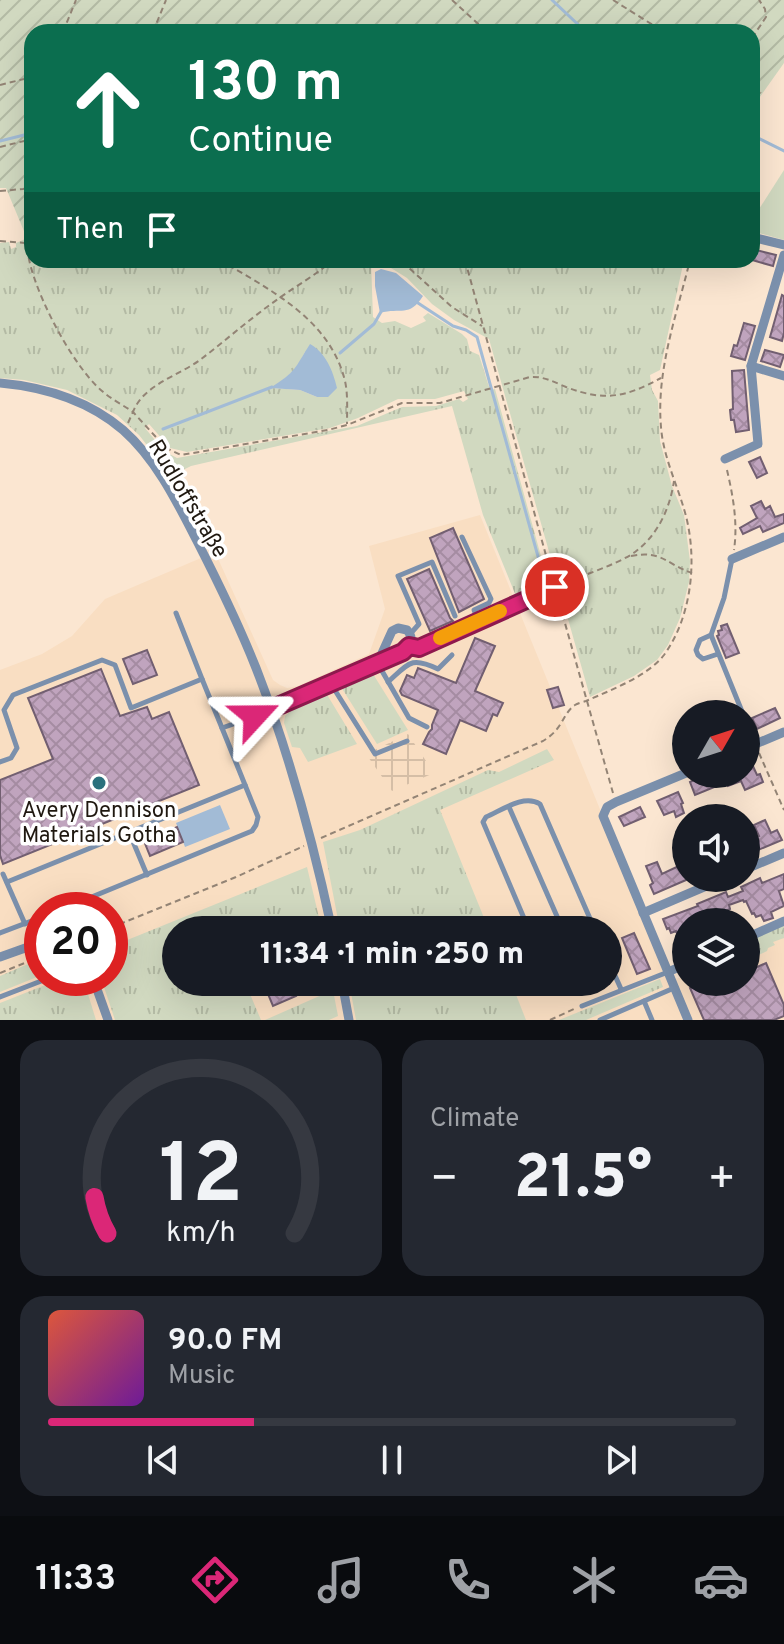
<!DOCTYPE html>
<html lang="en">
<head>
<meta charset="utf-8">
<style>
  body { margin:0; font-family:Overpass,sans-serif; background:#242831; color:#f1f3f6; height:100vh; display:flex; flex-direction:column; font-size:30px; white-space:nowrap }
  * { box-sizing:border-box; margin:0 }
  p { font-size:26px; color:#9ea1a6 }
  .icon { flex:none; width:44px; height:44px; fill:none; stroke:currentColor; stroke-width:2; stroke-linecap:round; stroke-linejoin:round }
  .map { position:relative; height:1020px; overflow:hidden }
  .drawer { display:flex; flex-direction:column; gap:20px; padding:20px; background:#0d0f14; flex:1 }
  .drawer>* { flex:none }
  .top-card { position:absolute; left:24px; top:24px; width:736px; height:244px; border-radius:24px; box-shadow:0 8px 32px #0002; background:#0b6e4f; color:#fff; overflow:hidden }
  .needle { width:52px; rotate:51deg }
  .buttons { position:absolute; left:672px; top:700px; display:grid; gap:16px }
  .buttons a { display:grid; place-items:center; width:88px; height:88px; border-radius:50%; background:#171b24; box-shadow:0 8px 32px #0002; font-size:40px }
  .speed { position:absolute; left:24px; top:892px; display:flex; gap:16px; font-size:40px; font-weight:700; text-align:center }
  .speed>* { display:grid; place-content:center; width:104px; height:104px; border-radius:50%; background:#171b24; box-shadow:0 8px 32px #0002; line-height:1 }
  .speed .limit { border:12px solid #d22; background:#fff; color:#111 }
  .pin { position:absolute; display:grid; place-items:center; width:68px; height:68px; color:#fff; margin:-34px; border:4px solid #fff; border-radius:50%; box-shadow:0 2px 8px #0007 }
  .me { position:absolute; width:88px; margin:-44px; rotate:66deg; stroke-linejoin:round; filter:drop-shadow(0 0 6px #0008) }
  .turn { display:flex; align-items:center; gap:28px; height:168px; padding:0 32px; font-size:36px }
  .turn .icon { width:104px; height:104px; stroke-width:2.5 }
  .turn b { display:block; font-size:56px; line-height:68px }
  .then { display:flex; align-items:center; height:76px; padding:0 32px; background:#0003; gap:16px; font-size:30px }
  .big { font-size:60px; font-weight:800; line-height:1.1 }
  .drawer .widget { flex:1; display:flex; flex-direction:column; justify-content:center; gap:12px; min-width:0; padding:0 28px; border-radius:24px; background:#242831 }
  .drawer .dial { align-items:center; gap:0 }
  .dial svg { height:208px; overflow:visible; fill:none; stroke:#363941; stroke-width:7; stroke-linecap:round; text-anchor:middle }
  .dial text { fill:#f1f3f6; stroke:none }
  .song { display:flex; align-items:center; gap:24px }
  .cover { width:96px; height:96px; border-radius:12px; background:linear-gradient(135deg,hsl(10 70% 55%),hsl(280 70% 35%)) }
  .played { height:8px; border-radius:4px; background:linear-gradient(90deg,#db2777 30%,#363941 30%) }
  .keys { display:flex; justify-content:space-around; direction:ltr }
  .heat { display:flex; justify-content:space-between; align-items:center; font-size:44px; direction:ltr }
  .drawer .tiles { flex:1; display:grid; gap:20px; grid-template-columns:1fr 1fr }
  .widget:last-child { grid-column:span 2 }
  .trip { position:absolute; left:162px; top:916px; width:460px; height:80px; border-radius:40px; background:#171b24; box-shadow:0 8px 32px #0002; font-weight:800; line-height:80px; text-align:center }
  .dock { display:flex; height:128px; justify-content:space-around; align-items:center; background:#090b0e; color:#9ea1a6 }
  .dock .icon { width:56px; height:56px }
  .dock .on { color:#db2777 }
  .dock b { font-size:36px; color:#f1f3f6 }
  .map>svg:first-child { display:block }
  .built { fill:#f9dec2; fill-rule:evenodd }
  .industrial { fill:url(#industrial-grid) }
  .grass { fill:url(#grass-tufts); fill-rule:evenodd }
  .park { fill:#d1d9c0 }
  .garden { fill:url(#garden-furrows) }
  .water { fill:#a2bbd6 }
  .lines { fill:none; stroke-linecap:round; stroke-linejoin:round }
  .stream { stroke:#a2bbd6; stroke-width:3 }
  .building { fill:url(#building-cross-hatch); stroke:#725f71; stroke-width:2 }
  .path { stroke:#938475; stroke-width:2; stroke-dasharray:6 4; stroke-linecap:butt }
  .service { stroke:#7b90ac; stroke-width:5 }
  .minor { stroke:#7b90ac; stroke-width:9 }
  .route-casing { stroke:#8e194d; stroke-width:20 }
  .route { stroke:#db2777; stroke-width:14 }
  .slow { stroke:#f59e0b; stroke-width:14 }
  .poi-dot { fill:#2a717d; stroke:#fff; stroke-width:3 }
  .labels { text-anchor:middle; stroke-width:7; stroke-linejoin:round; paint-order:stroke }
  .street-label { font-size:22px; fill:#1f1810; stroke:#fff }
  .poi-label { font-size:22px; fill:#1f1810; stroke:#fff }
</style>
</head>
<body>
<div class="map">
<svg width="784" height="1020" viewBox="0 0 784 1020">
  <defs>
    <pattern id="industrial-grid" width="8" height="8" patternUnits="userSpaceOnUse" patternTransform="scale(2)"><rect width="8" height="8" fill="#f9dec2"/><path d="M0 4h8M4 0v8" fill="none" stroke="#d5bea6"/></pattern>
    <pattern id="grass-tufts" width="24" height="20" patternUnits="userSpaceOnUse" patternTransform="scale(2)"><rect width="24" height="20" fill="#d1d9c0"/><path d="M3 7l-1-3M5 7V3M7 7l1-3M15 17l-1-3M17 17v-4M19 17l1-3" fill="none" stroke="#b3baa4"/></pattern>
    <pattern id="garden-furrows" width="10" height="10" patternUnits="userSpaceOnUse" patternTransform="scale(2)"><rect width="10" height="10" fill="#d1d9c0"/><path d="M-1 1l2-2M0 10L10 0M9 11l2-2" fill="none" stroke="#b3baa4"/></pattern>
    <pattern id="building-cross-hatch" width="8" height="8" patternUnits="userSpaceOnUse" patternTransform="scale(2)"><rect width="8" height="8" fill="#c0a4be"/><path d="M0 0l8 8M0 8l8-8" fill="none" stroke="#a58ca2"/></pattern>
  </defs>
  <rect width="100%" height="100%" fill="#fbe6d1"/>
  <path class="built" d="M480 515 670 981 686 975V982H746V948L784 931V1020H0V670L42 654 72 636 105 599 215 552 273 680 280 685 287 688 298 686 369 654 385 609 369 546ZM42 910H110V978H42ZM176 930H608V982H176Z"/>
  <path class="industrial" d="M408 734 434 773 392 791 366 754Z"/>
  <g class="grass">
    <path d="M32 236V260H331L333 262 336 260H684L660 370 650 375 652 390 658 401 660 441 672 486 684 515 690 561 689 582 680 618 668 645 657 660 634 676 590 697 489 339 454 320 432 304 407 278 391 268 371 262 373 317 382 323 395 321 411 328 426 321 423 317 428 313 462 334 467 339 470 351 479 355 490 390 495 389 547 578 542 580 543 589 518 601 483 515 452 406 191 466 177 473 168 472 139 435 117 415 67 390 24 380 0 378V243L9 242 11 249 16 247V243ZM305 352 317 397 300 390 272 388C288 376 296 372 305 352ZM464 391 468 399 463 402 459 399 436 406 402 407 357 426 177 458 164 451 145 428 149 424 170 448 187 452 330 428 358 418 398 399H435Z"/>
    <path d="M373 674 408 730 377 744 341 687Z"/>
    <path d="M326 693 357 744 308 762 300 748 292 747 284 723 285 716 296 706Z"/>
    <path d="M547 749 554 760 440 810 489 930H340L323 842 360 830 488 770 499 772Z"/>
    <path d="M307 867 322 930H176V982H245L261 1020H115L101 978H110V947Z"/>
    <path d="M784 925V938L773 942 775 945 768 948 767 951 746 961V941Z"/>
    <path d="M42 953V975L0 992V976L35 961 39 958V954Z"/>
    <path d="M63 978H83L96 1020H0V1003Z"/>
    <path d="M660 979 663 987 586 1020H559Z"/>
    <path d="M349 982H511L526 1020H356Z"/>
    <path d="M333 990 338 1016 329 1020H265Z"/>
  </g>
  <path class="park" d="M784 170V240L752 231V220Z"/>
  <path class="garden" d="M0 0H784V63L752 108V32H32V234L26 236 6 188H0Z"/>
  <g class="water">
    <path d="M381 269 396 273 423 296C409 318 401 307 380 313L375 286V272Z"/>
    <path d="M310 344C326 353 333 371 337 388L328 397H317L300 390 270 388C297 371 294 369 310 344Z"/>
    <path d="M220 805 230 829 185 847 176 823Z"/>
  </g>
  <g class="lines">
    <g class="stream">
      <path d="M552 0 586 32"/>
      <path d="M752 135 784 151"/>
      <path d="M0 141 32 133"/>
      <path d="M418 303 453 326 466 330 477 337 544 578"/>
      <path d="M340 353 374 324 382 310"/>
      <path d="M163 429 272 387"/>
    </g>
  </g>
  <g class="building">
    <path d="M752 249 776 255 773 266 752 260Z"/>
    <path d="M782 295 784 296V333L782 341 770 337Z"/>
    <path d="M744 323 755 326 745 360 731 356 734 345 737 346Z"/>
    <path d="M765 350 784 355 780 367 761 361Z"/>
    <path d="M744 370 749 430 736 432 734 420H731L730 410 733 409 732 371Z"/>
    <path d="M760 457 767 473 757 478 749 462Z"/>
    <path d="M761 501 765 509 770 506 775 517 784 514V523L763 532 760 526 743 534 740 528 757 518 751 506Z"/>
    <path d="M453 528 484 599 459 612 430 538Z"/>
    <path d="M429 569 450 618 453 621 430 631 407 579Z"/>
    <path d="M727 624 739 653 726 658 717 636 719 635 718 631 722 630 721 626Z"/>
    <path d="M475 638 495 646 475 691 503 703 497 716 493 714 486 731 460 720 446 754 423 744 429 732 432 729V725L438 710 402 695 400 691 407 675 414 678 418 668 456 683Z"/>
    <path d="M147 650 157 675 133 684 123 659Z"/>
    <path d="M101 669 120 716 147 707 152 719 169 712 199 785 3 864 0 855V780L53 759 28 698Z"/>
    <path d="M558 687 564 705 553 708 547 690Z"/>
    <path d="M775 708 780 718 757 729 752 718Z"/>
    <path d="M746 755H748L757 775 760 774 763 782 745 790 741 781 728 786 727 783H724L695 795 690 782 702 776 704 781 722 774H746Z"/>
    <path d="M678 792 683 803 681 804 684 813 676 817 674 811 664 815 657 801Z"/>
    <path d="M640 807 645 817 624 826 619 817Z"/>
    <path d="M765 820 771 833 777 830 782 840 746 855V842L759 836 754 825Z"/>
    <path d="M177 827 183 842 150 856 144 841Z"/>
    <path d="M657 862 662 874 681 865 682 868 686 866V880L654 894 650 885 653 883 646 866Z"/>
    <path d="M784 874V889L779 891 784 906 771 912 773 918 764 921 761 915 756 917 754 913 752 914 746 901 744 902 743 900 729 905 730 909 719 914 722 922H712L710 916 692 922H686V935L679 938 676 931 671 933 669 928 667 929 663 919 698 906 697 904 726 892 728 897 743 891 741 887 760 878 762 883Z"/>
    <path d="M634 933 650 969 637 974 622 938Z"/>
    <path d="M766 963 784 1005V1016L774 1020H704L690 988 704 982H746V972Z"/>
    <path d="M263 982H290L296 996 273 1006Z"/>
  </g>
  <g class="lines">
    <g class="path">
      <path d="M452 0 487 32"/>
      <path d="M613 0 664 32"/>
      <path d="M63 32 76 0"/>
      <path d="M153 32 166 0"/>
      <path d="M226 32 236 30 244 32"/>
      <path d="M752 38 766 17 765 9 759 0"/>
      <path d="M0 85 32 77"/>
      <path d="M752 87 761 93"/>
      <path d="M0 147 32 139"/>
      <path d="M0 191 23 189 32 187"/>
      <path d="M0 241 25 243"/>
      <path d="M32 241 27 243C27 281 72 366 102 391 111 399 123 405 133 412 143 385 178 376 200 360 226 340 251 318 278 299 296 286 316 275 333 260"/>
      <path d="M220 260C270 290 330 319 345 381 348 394 347 410 347 424"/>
      <path d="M381 260 409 268 452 307 482 326"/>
      <path d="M465 260 553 581"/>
      <path d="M328 265 347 260"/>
      <path d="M128 423 133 412 166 448 181 455 328 430 347 425 402 403H440L530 377C543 376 554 382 566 387 605 402 626 397 661 378"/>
      <path d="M727 470C733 496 738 523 734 550"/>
      <path d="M631 556C662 550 666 564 692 573"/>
      <path d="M560 585C580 576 619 564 635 552 658 535 670 508 674 481"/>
      <path d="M557 595 613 793"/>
      <path d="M759 753 784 810"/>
      <path d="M321 838 543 741C548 738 553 734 557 729 563 722 566 711 575 705 578 703 583 702 586 701 611 690 648 676 664 655 693 615 698 555 684 509 676 482 663 455 661 427 656 370 677 314 690 260"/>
      <path d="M110 928 236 877 304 846"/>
      <path d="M33 936 35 933 42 931"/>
      <path d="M0 973 32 960 37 953"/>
      <path d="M550 1020 574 1009"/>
    </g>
    <g class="service">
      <path d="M462 537 491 599 489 603 474 610 478 621"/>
      <path d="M176 613 202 679"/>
      <path d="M411 633 419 624 398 576 432 562 455 616"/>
      <path d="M711 635 743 714"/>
      <path d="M409 646 419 648 555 587"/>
      <path d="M718 654 703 659 698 655 696 650 700 640 711 635 724 598 732 559"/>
      <path d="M378 664 409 718 427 727"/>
      <path d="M388 682C409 663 411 656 438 669L452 655"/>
      <path d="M331 684 375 754 407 741"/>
      <path d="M746 720 755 743"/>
      <path d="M0 762 11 758 17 748 4 710 13 695 102 660 115 665 131 708 202 679 222 728"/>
      <path d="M509 807 563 930"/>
      <path d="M129 832 147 875"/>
      <path d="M3 874 25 924"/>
      <path d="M7 882 245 785"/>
      <path d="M60 910 252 831 256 825 258 817 222 728 270 711"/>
      <path d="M529 930 483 822 486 817C502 810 524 794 540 804L595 930"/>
      <path d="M0 933 42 917"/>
      <path d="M608 960 621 989"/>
      <path d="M304 982 308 989 328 982"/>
      <path d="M0 997 49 978"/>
      <path d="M644 1001 652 1020"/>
      <path d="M582 1006 668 972"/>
      <path d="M600 1020 674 988"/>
    </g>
    <g class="minor">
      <path d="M752 237 784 245"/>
      <path d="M751 366 784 376"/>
      <path d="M0 383C44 387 89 401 123 430 156 459 177 502 197 541 218 582 239 625 256 668 289 753 313 841 332 930"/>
      <path d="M725 459 758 444 751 366 784 255"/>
      <path d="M732 559 784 537"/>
      <path d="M271 710 403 652C412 646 414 638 407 630L398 628 392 631 378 662"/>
      <path d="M746 748 784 732"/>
      <path d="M686 773 616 802 607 807 603 816 688 1020"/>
      <path d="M746 869 784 853"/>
      <path d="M643 913 725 878"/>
      <path d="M746 938 784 921"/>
      <path d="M0 957 42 942"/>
      <path d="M668 972 686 964"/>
      <path d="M93 978 108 1020"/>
      <path d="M342 982 349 1020"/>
    </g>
  </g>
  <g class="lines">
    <g class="route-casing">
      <path id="route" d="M255 716 403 652 409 646 419 648 555 587"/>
    </g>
    <use href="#route" class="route"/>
    <path class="slow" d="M440 638 500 611"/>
  </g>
  <circle class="poi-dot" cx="99" cy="783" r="8"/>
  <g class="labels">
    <g class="street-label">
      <text transform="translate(189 498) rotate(59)" y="8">Rudloffstraße</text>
    </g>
    <g class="poi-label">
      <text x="99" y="817">Avery Dennison<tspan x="99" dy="25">Materials Gotha</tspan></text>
    </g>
  </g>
</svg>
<div class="buttons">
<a><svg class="needle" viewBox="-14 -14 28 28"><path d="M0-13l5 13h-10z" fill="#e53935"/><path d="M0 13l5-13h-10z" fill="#9ea1a6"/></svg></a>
<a><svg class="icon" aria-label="sound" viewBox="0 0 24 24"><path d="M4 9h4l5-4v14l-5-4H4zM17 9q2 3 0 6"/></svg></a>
<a><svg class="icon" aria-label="layers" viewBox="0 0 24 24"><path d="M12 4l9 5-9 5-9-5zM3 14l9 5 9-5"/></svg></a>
</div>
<div class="speed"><div class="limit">20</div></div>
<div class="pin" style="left:555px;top:587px;background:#d93025"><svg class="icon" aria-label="arrive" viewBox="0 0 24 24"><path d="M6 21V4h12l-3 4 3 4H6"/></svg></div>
<svg class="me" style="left:255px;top:716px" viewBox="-20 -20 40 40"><path d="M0-17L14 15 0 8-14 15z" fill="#db2777" stroke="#fff" stroke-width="4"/></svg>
<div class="trip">11:34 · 1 min · 250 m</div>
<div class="top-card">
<div class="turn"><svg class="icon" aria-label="ahead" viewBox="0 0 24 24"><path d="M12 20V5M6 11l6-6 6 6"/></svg><div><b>130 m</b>Continue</div></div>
<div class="then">Then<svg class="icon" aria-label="arrive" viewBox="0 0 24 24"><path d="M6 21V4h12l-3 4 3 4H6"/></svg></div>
</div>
</div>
<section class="drawer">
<div class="tiles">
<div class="widget dial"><svg viewBox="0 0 100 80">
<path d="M14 69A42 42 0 1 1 86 69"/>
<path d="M14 69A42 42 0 0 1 9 55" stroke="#db2777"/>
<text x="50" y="56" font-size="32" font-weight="700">12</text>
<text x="50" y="72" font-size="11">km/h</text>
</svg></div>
<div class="widget"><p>Climate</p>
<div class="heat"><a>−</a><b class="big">21.5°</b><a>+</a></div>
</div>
<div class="widget">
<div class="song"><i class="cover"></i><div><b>90.0 FM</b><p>Music</p></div></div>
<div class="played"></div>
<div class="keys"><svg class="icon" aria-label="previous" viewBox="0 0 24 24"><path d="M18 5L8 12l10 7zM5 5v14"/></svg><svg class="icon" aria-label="pause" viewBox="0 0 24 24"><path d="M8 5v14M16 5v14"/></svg><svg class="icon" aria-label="next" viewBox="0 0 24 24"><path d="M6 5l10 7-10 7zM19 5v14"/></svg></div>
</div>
</div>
</section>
<nav class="dock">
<b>11:33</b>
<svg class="icon on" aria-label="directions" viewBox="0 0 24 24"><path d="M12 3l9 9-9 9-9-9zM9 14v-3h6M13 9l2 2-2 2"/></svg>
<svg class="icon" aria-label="music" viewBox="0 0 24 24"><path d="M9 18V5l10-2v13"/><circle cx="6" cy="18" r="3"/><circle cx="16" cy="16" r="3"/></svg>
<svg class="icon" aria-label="phone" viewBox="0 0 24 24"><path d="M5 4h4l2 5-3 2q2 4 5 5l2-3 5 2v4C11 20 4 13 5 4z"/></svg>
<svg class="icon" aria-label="climate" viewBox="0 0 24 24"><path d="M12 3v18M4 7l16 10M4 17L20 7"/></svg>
<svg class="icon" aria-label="car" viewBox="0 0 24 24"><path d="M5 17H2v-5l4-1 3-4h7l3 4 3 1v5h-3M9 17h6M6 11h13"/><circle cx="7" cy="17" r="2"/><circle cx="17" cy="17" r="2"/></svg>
</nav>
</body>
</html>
